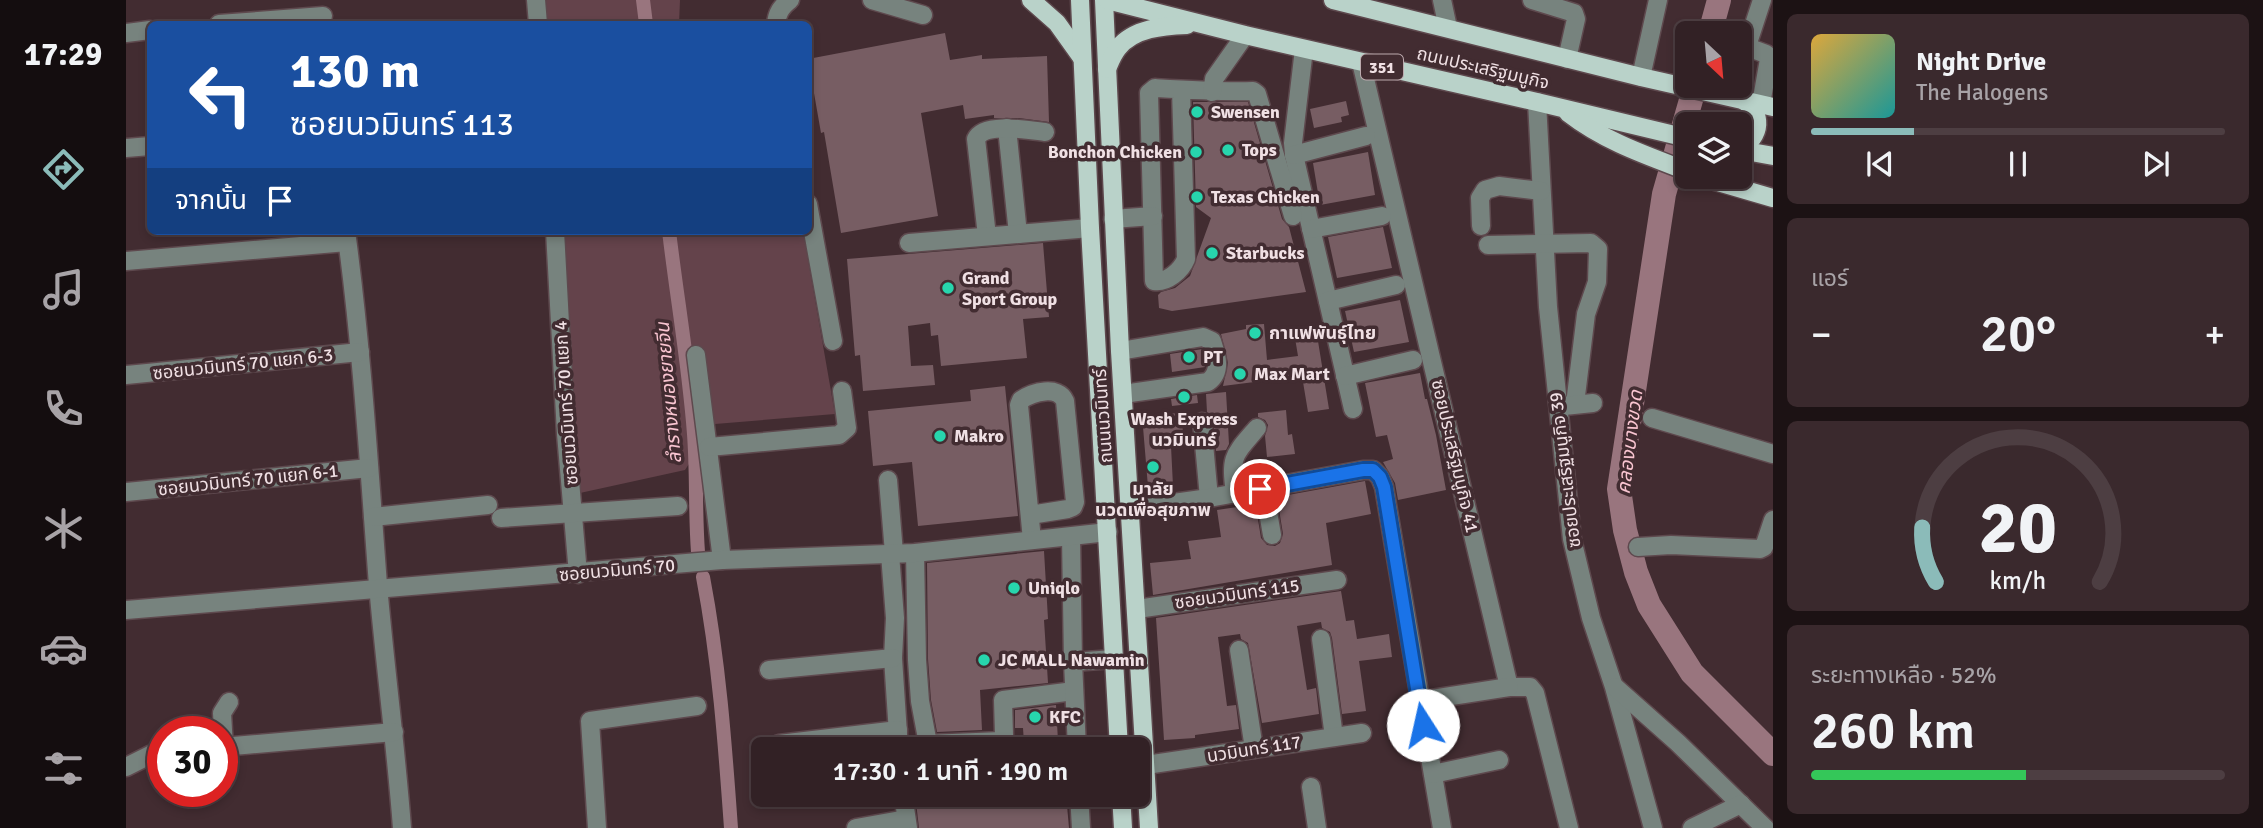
<!DOCTYPE html>
<html lang="th">
<head>
<meta charset="utf-8">
<style>
  body { margin:0; font-family:Signika,"Noto Sans Thai",sans-serif; background:#3a292d; color:#f1f3f6; height:100vh; display:flex; flex-direction:column; font-size:26px; white-space:nowrap }
  * { box-sizing:border-box; margin:0 }
  p { font-size:23px; color:#a8a3a7 }
  .icon { flex:none; width:38px; height:38px; fill:none; stroke:currentColor; stroke-width:2; stroke-linecap:round; stroke-linejoin:round }
  .map { position:relative; flex:1; overflow:hidden }
  .side { display:flex; flex-direction:column; gap:14px; padding:14px; background:#1c1214; width:490px }
  .side>* { flex:none }
  .guide { position:absolute; left:21px; top:21px; width:665px; height:214px; border-radius:10px; box-shadow:0 4px 10px #0003,0 0 0 2px #4d3e42; background:#1a4fa0; color:#fff; overflow:hidden }
  .needle { width:46px; rotate:154deg }
  .tools { position:absolute; left:1549px; top:21px; display:grid; gap:14px }
  .tools a { display:grid; place-items:center; width:77px; height:77px; border-radius:10px; background:#322125; box-shadow:0 4px 10px #0003,0 0 0 2px #4d3e42; font-size:35px }
  .speed { position:absolute; left:21px; top:716px; display:flex; gap:14px; font-size:35px; font-weight:700; text-align:center }
  .speed>* { display:grid; place-content:center; width:91px; height:91px; border-radius:50%; background:#322125; box-shadow:0 4px 10px #0003,0 0 0 2px #4d3e42; line-height:1 }
  .speed .limit { border:10px solid #d22; background:#fff; color:#111 }
  .pin { position:absolute; display:grid; place-items:center; width:60px; height:60px; color:#fff; margin:-30px; border:4px solid #fff; border-radius:50%; box-shadow:0 2px 7px #0007 }
  .me { position:absolute; width:77px; margin:-38px; rotate:350deg; stroke-linejoin:round; filter:drop-shadow(0 0 5px #0008) }
  .turn { display:flex; align-items:center; gap:24px; height:147px; padding:0 28px; font-size:32px }
  .turn .icon { width:91px; height:91px; stroke-width:2.5 }
  .turn b { display:block; font-size:49px; line-height:60px }
  .then { display:flex; align-items:center; height:66px; padding:0 28px; background:#0003; gap:14px; font-size:26px }
  .big { font-size:52px; font-weight:600; line-height:1.1 }
  .side .card { flex:1; display:flex; flex-direction:column; justify-content:center; gap:10px; min-width:0; padding:0 24px; border-radius:10px; background:#3a292d }
  .side .dial { align-items:center; gap:0 }
  .dial svg { height:182px; overflow:visible; fill:none; stroke:#4d3e42; stroke-width:7; stroke-linecap:round; text-anchor:middle }
  .dial text { fill:#f1f3f6; stroke:none }
  .song { display:flex; align-items:center; gap:21px }
  .cover { width:84px; height:84px; border-radius:10px; background:linear-gradient(135deg,hsl(40 70% 55%),hsl(180 70% 35%)) }
  .played { height:7px; border-radius:4px; background:linear-gradient(90deg,#8bbbb9 25%,#4d3e42 25%) }
  .keys { display:flex; justify-content:space-around; direction:ltr }
  .heat { display:flex; justify-content:space-between; align-items:center; font-size:38px; direction:ltr }
  .charge { height:10px; border-radius:5px; background:linear-gradient(90deg,#34c759 52%,#4d3e42 0) }
  .trip { position:absolute; left:625px; top:737px; width:399px; height:70px; border-radius:10px; background:#322125; box-shadow:0 4px 10px #0003,0 0 0 2px #4d3e42; font-weight:600; line-height:70px; text-align:center }
  main { display:flex; flex:1; min-height:0 }
  .menu { display:flex; flex-direction:column; width:126px; justify-content:space-around; align-items:center; background:#140d0f; color:#a8a3a7 }
  .menu .icon { width:49px; height:49px }
  .menu .on { color:#8bbbb9 }
  .menu b { font-size:32px; color:#f1f3f6 }
  .map>svg:first-child { display:block }
  .green { fill:#64434b }
  .lines { fill:none; stroke-linecap:round; stroke-linejoin:round }
  .canal { stroke:#99757e; stroke-width:14 }
  .river { stroke:#99757e; stroke-width:24 }
  .building { fill:#775d63 }
  .minor-casing { stroke:#5e494e; stroke-width:21 }
  .major-casing { stroke:#5e494e; stroke-width:21 }
  .minor { stroke:#77837e; stroke-width:18 }
  .major { stroke:#b9d2c9; stroke-width:18 }
  .route-casing { stroke:#114b97; stroke-width:18 }
  .route { stroke:#1a73e8; stroke-width:12 }
  .poi-dot { fill:#27d5ad; stroke:#422c31; stroke-width:2.5 }
  .labels { text-anchor:middle; stroke-width:7; stroke-linejoin:round; paint-order:stroke }
  .shield { fill:#422c31; stroke:#bcaaae; stroke-width:2 }
  .shield-label { font-size:16px; font-weight:bold; fill:#f0e0e4 }
  .street-label { font-size:18px; fill:#f0e0e4; stroke:#422c31 }
  .poi-label { font-size:18px; font-weight:bold; fill:#f0e0e4; stroke:#422c31; text-anchor:start }
  .water-label { font-size:19px; font-style:italic; fill:#f9c5d1; stroke:#422c31 }
</style>
</head>
<body>
<main>
<nav class="menu">
<b>17:29</b>
<svg class="icon on" aria-label="directions" viewBox="0 0 24 24"><path d="M12 3l9 9-9 9-9-9zM9 14v-3h6M13 9l2 2-2 2"/></svg>
<svg class="icon" aria-label="music" viewBox="0 0 24 24"><path d="M9 18V5l10-2v13"/><circle cx="6" cy="18" r="3"/><circle cx="16" cy="16" r="3"/></svg>
<svg class="icon" aria-label="phone" viewBox="0 0 24 24"><path d="M5 4h4l2 5-3 2q2 4 5 5l2-3 5 2v4C11 20 4 13 5 4z"/></svg>
<svg class="icon" aria-label="climate" viewBox="0 0 24 24"><path d="M12 3v18M4 7l16 10M4 17L20 7"/></svg>
<svg class="icon" aria-label="car" viewBox="0 0 24 24"><path d="M5 17H2v-5l4-1 3-4h7l3 4 3 1v5h-3M9 17h6M6 11h13"/><circle cx="7" cy="17" r="2"/><circle cx="17" cy="17" r="2"/></svg>
<svg class="icon" aria-label="filters" viewBox="0 0 24 24"><path d="M4 7h16M4 17h16"/><circle cx="9" cy="7" r="2"/><circle cx="15" cy="17" r="2"/></svg>
</nav>
<div class="map">
<svg width="1647" height="828" viewBox="0 0 1647 828">
  <rect width="100%" height="100%" fill="#422c31"/>
  <g class="green">
    <path d="M420 0H554L553 24H421Z"/>
    <path d="M436 231H677L709 414 589 424 559 470 454 493Z"/>
  </g>
  <g class="lines">
    <g class="canal">
      <path d="M517 0 520 24"/>
      <path d="M543 231C551 299 563 366 568 434 571 473 569 513 572 552"/>
      <path d="M577 577C593 661 599 744 605 828"/>
    </g>
    <g class="river">
      <path d="M1584 33 1593 0"/>
      <path d="M1569 86 1538 194 1493 489 1499 530 1510 572 1523 605 1566 673 1647 754"/>
    </g>
  </g>
  <g class="building">
    <path d="M819 33 824 60 856 55V59L921 56 923 122 893 118H868V115L839 119 837 105 795 113 812 216 715 233 698 132 695 133 682 59Z"/>
    <path d="M1220 101 1223 115 1215 117 1216 122 1188 128 1184 109Z"/>
    <path d="M1067 102H1122L1156 219 1163 227 1180 292 1046 311 1033 308 1032 295 1035 292 1049 288 1064 276 1085 218 1070 207Z"/>
    <path d="M1242 152 1249 195 1194 205 1187 163Z"/>
    <path d="M1257 227 1266 268 1211 278 1202 237Z"/>
    <path d="M917 243 923 317 897 319 901 358 815 366 812 335 805 336 804 323 782 326 785 366 807 365 809 385 737 391 734 355 729 356 721 259Z"/>
    <path d="M1274 300 1283 342 1228 352 1219 311Z"/>
    <path d="M1138 324 1141 360 1172 356 1169 338 1191 335 1203 409 1182 412 1176 376 1097 386 1102 363 1095 334 1120 329V325Z"/>
    <path d="M1077 349 1079 367 1046 372 1044 354Z"/>
    <path d="M1294 373 1299 399H1301L1310 435 1320 490 1272 500 1269 483 1257 462 1267 459 1261 435 1250 437 1239 383Z"/>
    <path d="M879 386 892 516 792 526 786 462 747 466 742 411 845 401 844 390Z"/>
    <path d="M1100 392 1103 444 1100 450 1090 451 1087 421 1081 412 1080 394Z"/>
    <path d="M1071 395 1072 403 1046 406 1045 399Z"/>
    <path d="M1160 410 1162 435 1166 434 1169 454 1141 457 1139 436 1142 425 1139 420 1132 417V413Z"/>
    <path d="M1056 413 1057 436H1048V446H1045L1047 486 1022 487 1016 415Z"/>
    <path d="M1239 481 1245 514 1200 523 1206 565 1027 595 1024 563 1065 559 1062 541 1095 537 1091 510 1118 506V503L1129 501 1135 538 1141 545 1149 546 1154 543 1157 534 1151 497Z"/>
    <path d="M918 551 922 619 918 620 922 683 854 690 856 730 811 732 805 700 802 659 801 563Z"/>
    <path d="M1215 591 1220 621 1228 620 1231 639 1263 634 1266 657 1233 661 1240 711 1216 714 1206 638 1204 632 1196 628 1195 622 1171 626 1181 690 1190 688 1193 714 1136 723 1122 643 1115 639 1114 634 1092 637 1101 706 1110 705 1113 729 1069 735V738L1038 740 1030 618Z"/>
    <path d="M930 705 932 741 898 743 897 728H889V710Z"/>
    <path d="M789 794H940L943 828H793Z"/>
  </g>
  <g class="lines">
    <g class="minor-casing">
      <g id="minor">
        <path d="M410 0 412 24"/>
        <path d="M746 0 797 15"/>
        <path d="M1316 0 1322 28"/>
        <path d="M1406 0 1448 13 1450 19 1441 59"/>
        <path d="M93 24 197 16"/>
        <path d="M650 24C651 13 655 7 664 0"/>
        <path d="M0 33 24 30"/>
        <path d="M1178 49 1167 143 1168 155 1227 409"/>
        <path d="M1235 62 1383 687H1404L1409 693 1443 828"/>
        <path d="M1515 77 1532 0"/>
        <path d="M1055 90 1060 259C1055 271 1041 283 1028 281L1023 93 1029 88C1062 90 1094 92 1127 91L1131 94 1167 216"/>
        <path d="M1086 92 1088 79 1119 35"/>
        <path d="M1411 102 1422 307 1446 539 1465 618 1488 687 1527 828"/>
        <path d="M1635 104 1643 59 1640 54 1624 48 1622 43 1636 0"/>
        <path d="M881 128 892 234"/>
        <path d="M0 148 24 146"/>
        <path d="M1168 155 1240 136"/>
        <path d="M682 204 707 341"/>
        <path d="M987 219 1027 216"/>
        <path d="M1355 226 1354 198 1359 190 1373 186 1415 191"/>
        <path d="M1185 229 1256 216"/>
        <path d="M220 231C236 348 243 467 252 585 259 666 270 747 276 828"/>
        <path d="M429 231 440 434 452 574"/>
        <path d="M861 236 850 139C858 122 902 130 919 132"/>
        <path d="M783 243 964 228"/>
        <path d="M1362 245 1465 243 1472 249 1471 282 1460 314 1449 404"/>
        <path d="M0 261 221 242"/>
        <path d="M1202 301 1270 285"/>
        <path d="M994 351 1077 337 1086 341C1091 356 1096 372 1082 382L997 394"/>
        <path d="M570 355 596 560"/>
        <path d="M0 375 234 352"/>
        <path d="M1219 376 1287 360"/>
        <path d="M1438 406 1467 403"/>
        <path d="M1526 418 1647 454"/>
        <path d="M1076 422 1083 498"/>
        <path d="M583 447 713 435 721 428 716 391"/>
        <path d="M762 480 768 553"/>
        <path d="M1138 489 1146 535"/>
        <path d="M0 492 243 468"/>
        <path d="M1109 494C1104 456 1107 456 1131 428"/>
        <path d="M1005 509 1083 498 1237 470H1247L1254 477 1258 487 1316 828"/>
        <path d="M904 515 942 509 947 507 949 502 939 401C932 385 907 392 895 400L893 405 906 540"/>
        <path d="M247 517 362 505"/>
        <path d="M375 518 552 506"/>
        <path d="M945 537 947 662"/>
        <path d="M1512 547 1545 545 1634 549 1638 547 1647 520"/>
        <path d="M789 553 791 660 794 701 802 744 875 741 878 735 877 700 948 691"/>
        <path d="M764 554 769 618 767 658 773 749"/>
        <path d="M1011 609 1211 580"/>
        <path d="M0 610 596 560 789 553 982 532"/>
        <path d="M1195 639 1208 737"/>
        <path d="M1113 650 1128 749"/>
        <path d="M643 670 767 658"/>
        <path d="M1489 687 1552 743 1639 828"/>
        <path d="M1293 701 1383 687"/>
        <path d="M653 744 772 730"/>
        <path d="M96 747 268 732"/>
        <path d="M98 747 96 713 103 702"/>
        <path d="M951 749 947 662 987 659"/>
        <path d="M1020 765 1236 733"/>
        <path d="M0 767 24 755 37 753"/>
        <path d="M1307 774 1373 760"/>
        <path d="M1185 787 1191 828"/>
        <path d="M777 794 782 828"/>
        <path d="M953 794 955 828"/>
        <path d="M471 828 464 721 571 706"/>
        <path d="M730 828 780 819"/>
        <path d="M1566 828 1615 804"/>
      </g>
    </g>
    <g class="major-casing">
      <g id="major">
        <path d="M905 0 931 23 956 58"/>
        <path d="M954 0 964 228 993 749"/>
        <path d="M978 0 994 351 1023 828"/>
        <path d="M981 0 1119 35 1411 102 1561 138"/>
        <path d="M1207 0 1515 77 1647 107"/>
        <path d="M981 69C984 62 987 54 992 48 1008 28 1037 26 1061 25"/>
        <path d="M1442 113C1478 141 1519 155 1561 171"/>
        <path d="M1614 147C1636 138 1637 112 1617 100"/>
        <path d="M1614 150 1647 156"/>
        <path d="M1575 177 1647 198"/>
        <path d="M995 794 997 828"/>
      </g>
    </g>
    <use href="#minor" class="minor"/>
    <use href="#major" class="major"/>
  </g>
  <g class="lines">
    <g class="route-casing">
      <path id="route" d="M1134 489 1237 470H1247L1254 477 1258 487 1297 725"/>
    </g>
    <use href="#route" class="route"/>
  </g>
  <g class="poi-dot">
    <circle cx="1071" cy="112" r="7"/>
    <circle cx="1102" cy="150" r="7"/>
    <circle cx="1070" cy="152" r="7"/>
    <circle cx="1071" cy="197" r="7"/>
    <circle cx="1086" cy="253" r="7"/>
    <circle cx="822" cy="288" r="7"/>
    <circle cx="1129" cy="333" r="7"/>
    <circle cx="1063" cy="357" r="7"/>
    <circle cx="1114" cy="374" r="7"/>
    <circle cx="1058" cy="397" r="7"/>
    <circle cx="814" cy="436" r="7"/>
    <circle cx="1027" cy="467" r="7"/>
    <circle cx="888" cy="588" r="7"/>
    <circle cx="858" cy="660" r="7"/>
    <circle cx="909" cy="717" r="7"/>
  </g>
  <g class="labels">
    <rect class="shield" x="1235" y="54.5" width="42" height="25" rx="5"/>
    <g class="shield-label">
      <text x="1256" y="73">351</text>
    </g>
    <g class="street-label">
      <text transform="translate(1357 68) rotate(13)" y="6">ถนนประเสริฐมนูกิจ</text>
      <text transform="translate(117 364) rotate(-6)" y="6">ซอยนวมินทร์ 70 แยก 6-3</text>
      <text transform="translate(440 403) rotate(-94)" y="6">ซอยนวมินทร์ 70 แยก 4</text>
      <text transform="translate(977 416) rotate(-94)" y="6">ถนนนวมินทร์</text>
      <text transform="translate(1329 456) rotate(77)" y="6">ซอยประเสริฐมนูกิจ 41</text>
      <text transform="translate(1439 470) rotate(-97)" y="6">ซอยประเสริฐมนูกิจ 39</text>
      <text transform="translate(122 480) rotate(-6)" y="6">ซอยนวมินทร์ 70 แยก 6-1</text>
      <text transform="translate(491 570) rotate(-5)" y="6">ซอยนวมินทร์ 70</text>
      <text transform="translate(1111 594) rotate(-8)" y="6">ซอยนวมินทร์ 115</text>
      <text transform="translate(1128 749) rotate(-9)" y="6">นวมินทร์ 117</text>
    </g>
    <g class="poi-label">
      <text x="1085" y="118">Swensen</text>
      <text x="1116" y="156">Tops</text>
      <text x="1056" y="158" text-anchor="end">Bonchon Chicken</text>
      <text x="1085" y="203">Texas Chicken</text>
      <text x="1100" y="259">Starbucks</text>
      <text x="836" y="284">Grand<tspan x="836" dy="21">Sport Group</tspan></text>
      <text x="1143" y="339">กาแฟพันธุ์ไทย</text>
      <text x="1077" y="363">PT</text>
      <text x="1128" y="380">Max Mart</text>
      <text x="1058" y="425" text-anchor="middle">Wash Express<tspan x="1058" dy="21">นวมินทร์</tspan></text>
      <text x="828" y="442">Makro</text>
      <text x="1027" y="495" text-anchor="middle">มาลัย<tspan x="1027" dy="21">นวดเพื่อสุขภาพ</tspan></text>
      <text x="902" y="594">Uniqlo</text>
      <text x="872" y="666">JC MALL Nawamin</text>
      <text x="923" y="723">KFC</text>
    </g>
    <g class="water-label">
      <text transform="translate(542 393) rotate(-95)" y="7">ลำรางหนองยายจีน</text>
      <text transform="translate(1503 442) rotate(-83)" y="7">คลองบางขวด</text>
    </g>
  </g>
</svg>
<div class="tools">
<a><svg class="needle" viewBox="-14 -14 28 28"><path d="M0-13l5 13h-10z" fill="#e53935"/><path d="M0 13l5-13h-10z" fill="#a8a3a7"/></svg></a>
<a><svg class="icon" aria-label="layers" viewBox="0 0 24 24"><path d="M12 4l9 5-9 5-9-5zM3 14l9 5 9-5"/></svg></a>
</div>
<div class="speed"><div class="limit">30</div></div>
<div class="pin" style="left:1134px;top:489px;background:#d93025"><svg class="icon" aria-label="arrive" viewBox="0 0 24 24"><path d="M6 21V4h12l-3 4 3 4H6"/></svg></div>
<svg class="me" style="left:1297px;top:725px" viewBox="-20 -20 40 40"><circle r="19" fill="#fff"/><path d="M0-13L10 11 0 6-10 11z" fill="#1a73e8"/></svg>
<div class="trip">17:30 · 1 นาที · 190 m</div>
<div class="guide">
<div class="turn"><svg class="icon" aria-label="left" viewBox="0 0 24 24"><path d="M17 20v-9H6M10 6l-5 5 5 5"/></svg><div><b>130 m</b>ซอยนวมินทร์ 113</div></div>
<div class="then">จากนั้น<svg class="icon" aria-label="arrive" viewBox="0 0 24 24"><path d="M6 21V4h12l-3 4 3 4H6"/></svg></div>
</div>
</div>
<section class="side">
<div class="card">
<div class="song"><i class="cover"></i><div><b>Night Drive</b><p>The Halogens</p></div></div>
<div class="played"></div>
<div class="keys"><svg class="icon" aria-label="previous" viewBox="0 0 24 24"><path d="M18 5L8 12l10 7zM5 5v14"/></svg><svg class="icon" aria-label="pause" viewBox="0 0 24 24"><path d="M8 5v14M16 5v14"/></svg><svg class="icon" aria-label="next" viewBox="0 0 24 24"><path d="M6 5l10 7-10 7zM19 5v14"/></svg></div>
</div>
<div class="card"><p>แอร์</p>
<div class="heat"><a>−</a><b class="big">20°</b><a>+</a></div>
</div>
<div class="card dial"><svg viewBox="0 0 100 80">
<path d="M14 69A42 42 0 1 1 86 69"/>
<path d="M14 69A42 42 0 0 1 8 45" stroke="#8bbbb9"/>
<text x="50" y="56" font-size="32" font-weight="700">20</text>
<text x="50" y="72" font-size="11">km/h</text>
</svg></div>
<div class="card"><p>ระยะทางเหลือ · 52%</p><b class="big">260 km</b><div class="charge"></div></div>
</section>
</main>
</body>
</html>
